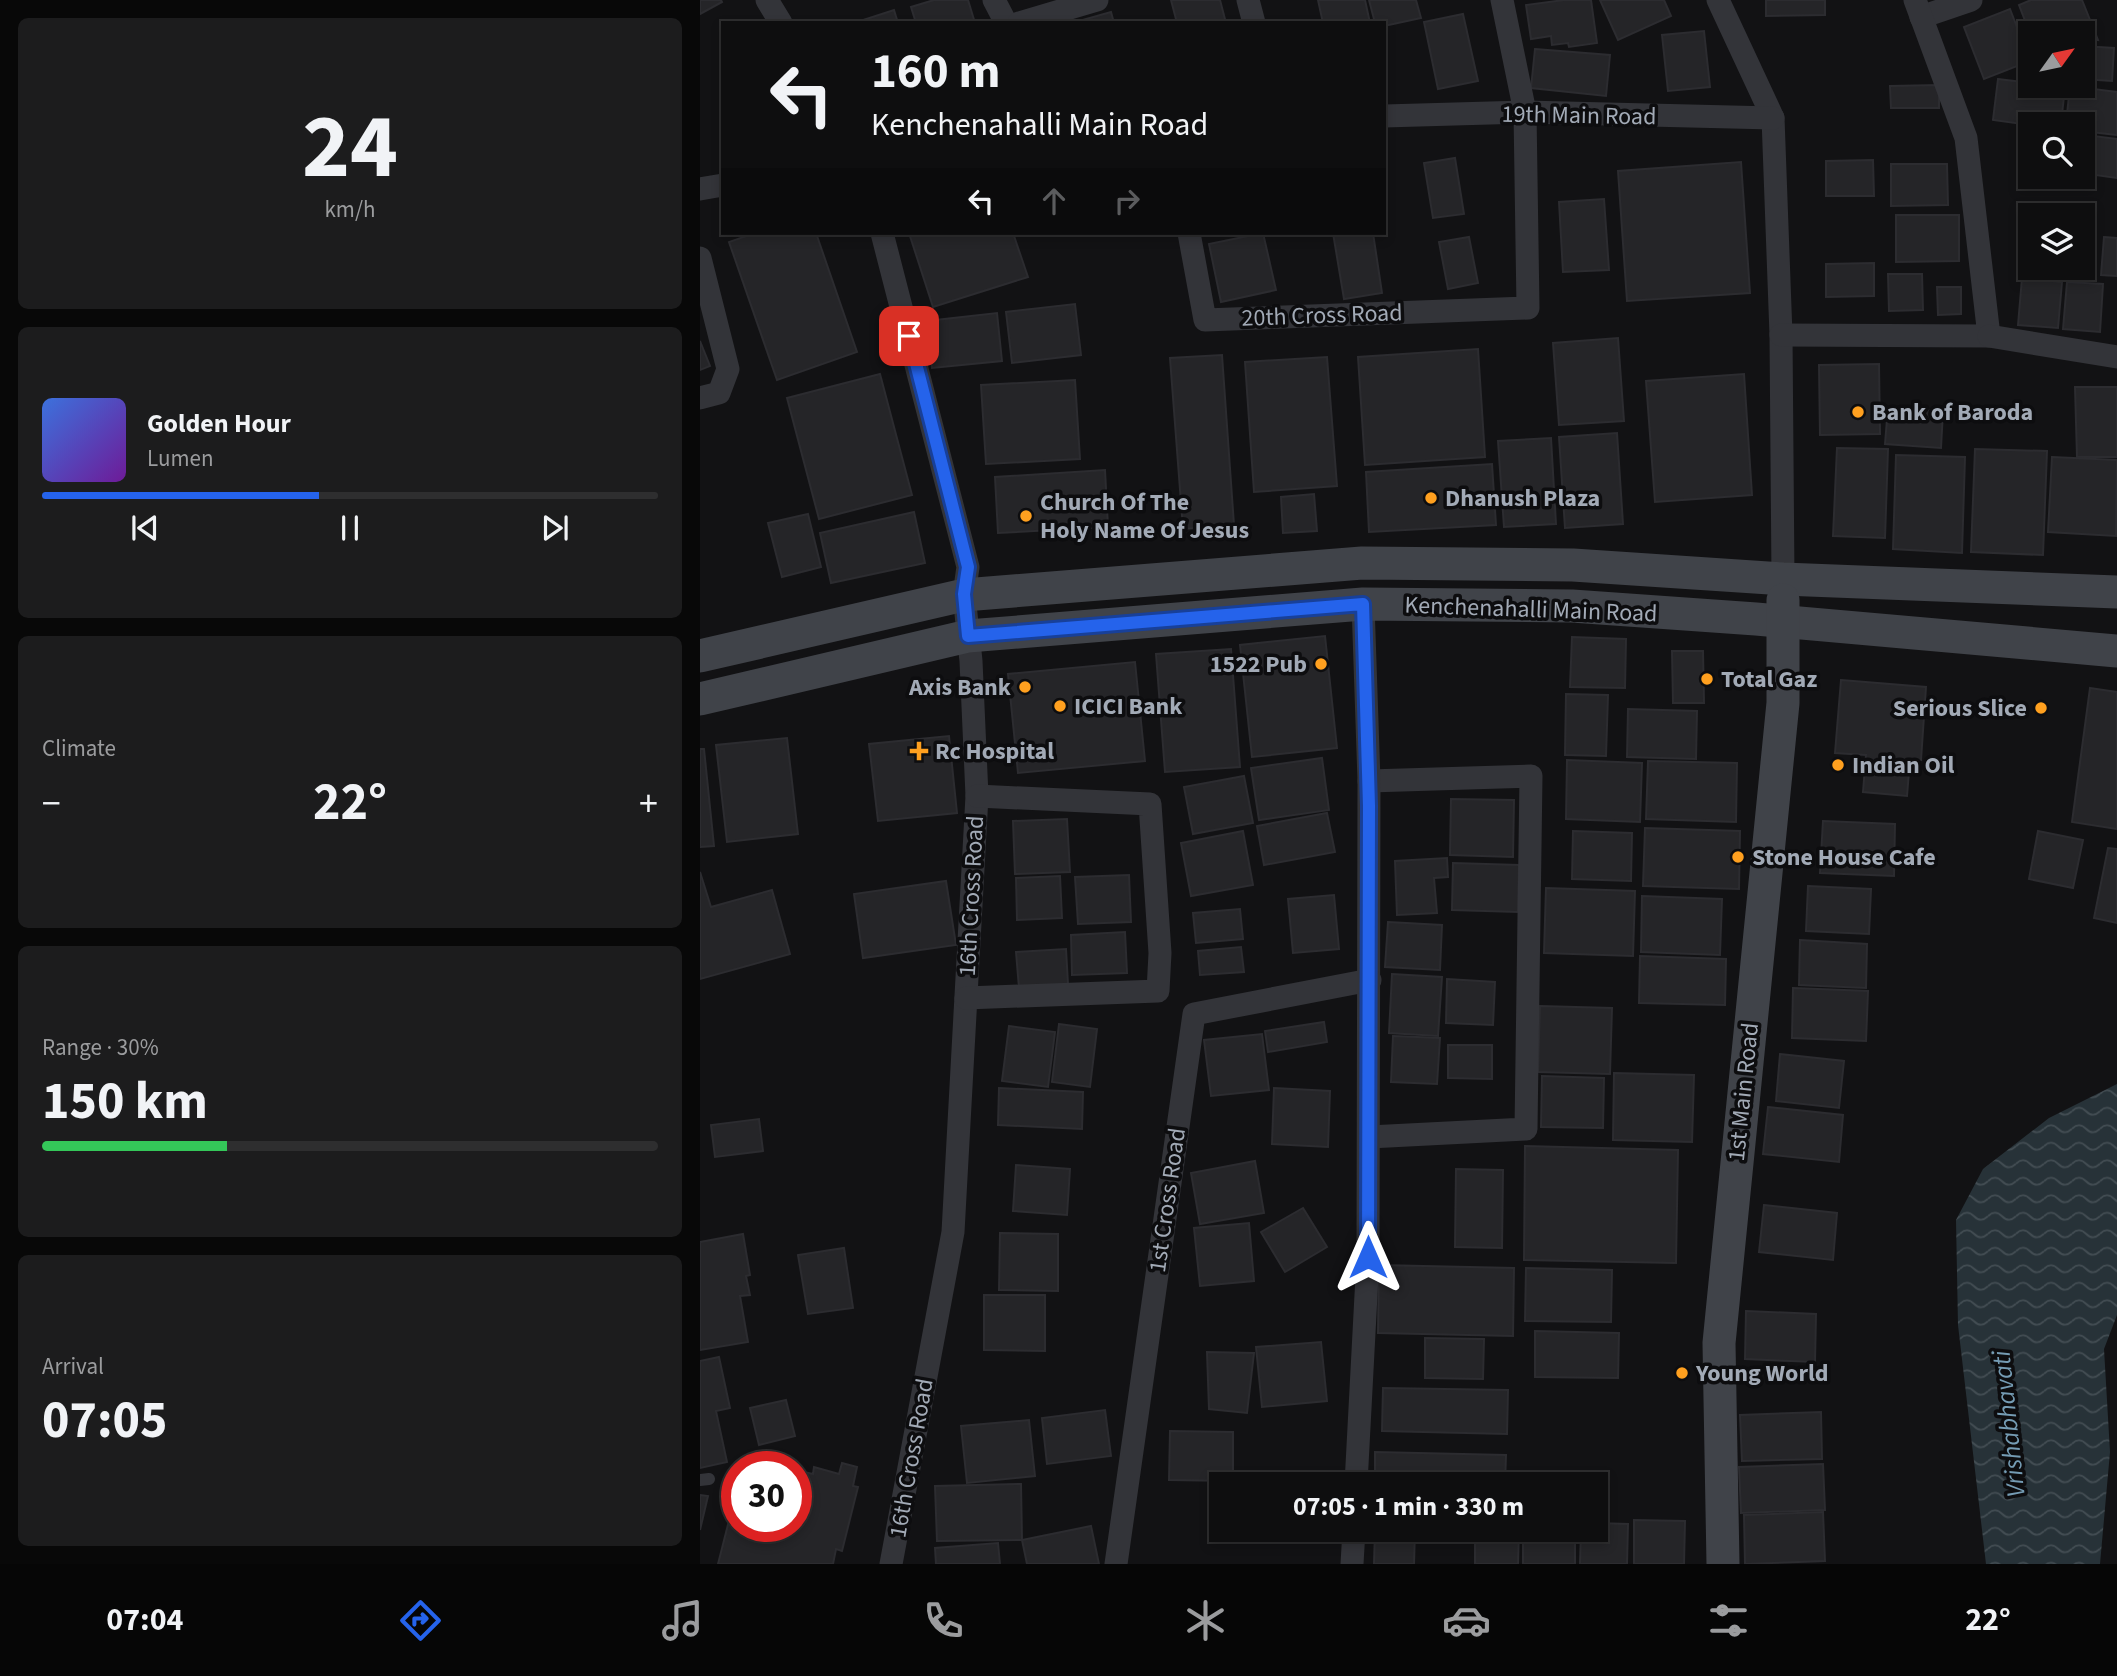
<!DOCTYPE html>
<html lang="en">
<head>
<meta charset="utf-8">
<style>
  body { margin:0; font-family:"Source Sans 3",sans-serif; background:#1c1c1d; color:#f1f3f6; height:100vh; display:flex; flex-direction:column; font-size:26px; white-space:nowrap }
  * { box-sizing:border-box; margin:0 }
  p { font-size:23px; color:#9b9c9e }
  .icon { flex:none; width:38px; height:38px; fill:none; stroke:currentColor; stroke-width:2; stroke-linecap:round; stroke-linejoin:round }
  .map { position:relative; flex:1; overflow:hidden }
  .details { display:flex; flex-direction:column; gap:18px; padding:18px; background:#080808; width:700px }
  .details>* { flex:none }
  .banner { position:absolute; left:21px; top:21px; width:665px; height:214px; border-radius:0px; box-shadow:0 4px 10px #0003,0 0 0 2px #2e2e2f; background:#0e0e0f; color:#f1f3f6; overflow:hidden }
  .needle { width:46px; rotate:57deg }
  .tools { position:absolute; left:1318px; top:21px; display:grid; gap:14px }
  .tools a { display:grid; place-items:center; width:77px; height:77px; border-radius:0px; background:#0e0e0f; box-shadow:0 4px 10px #0003,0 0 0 2px #2e2e2f; font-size:35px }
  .speed { position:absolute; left:21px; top:1451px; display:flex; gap:14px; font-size:35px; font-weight:700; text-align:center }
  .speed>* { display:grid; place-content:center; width:91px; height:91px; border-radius:50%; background:#0e0e0f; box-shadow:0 4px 10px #0003,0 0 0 2px #2e2e2f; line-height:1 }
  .speed .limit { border:10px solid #d22; background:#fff; color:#111 }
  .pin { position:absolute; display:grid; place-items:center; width:60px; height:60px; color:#fff; margin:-30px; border-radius:14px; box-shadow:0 4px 10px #0006 }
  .me { position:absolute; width:77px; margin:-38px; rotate:0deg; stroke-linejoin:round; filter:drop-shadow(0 0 5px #0008) }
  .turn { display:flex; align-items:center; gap:24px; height:147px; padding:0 35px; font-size:32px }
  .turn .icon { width:91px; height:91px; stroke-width:2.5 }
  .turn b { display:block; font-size:49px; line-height:60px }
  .lanes { display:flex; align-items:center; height:66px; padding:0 35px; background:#0003; justify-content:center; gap:35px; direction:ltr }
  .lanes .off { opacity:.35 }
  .big { font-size:52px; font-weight:700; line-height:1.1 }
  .details .card { flex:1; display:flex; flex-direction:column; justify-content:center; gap:10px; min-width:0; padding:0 24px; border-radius:10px; background:#1c1c1d }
  .details .dial { align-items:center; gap:0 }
  .dial b { font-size:91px; line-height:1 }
  .song { display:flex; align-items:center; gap:21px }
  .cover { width:84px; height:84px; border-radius:10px; background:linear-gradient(135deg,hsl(220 70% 55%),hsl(280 70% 35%)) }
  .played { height:7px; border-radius:4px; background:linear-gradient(90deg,#2563eb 45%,#2e2e2f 45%) }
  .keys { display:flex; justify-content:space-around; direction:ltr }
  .heat { display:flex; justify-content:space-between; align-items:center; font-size:38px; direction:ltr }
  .charge { height:10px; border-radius:5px; background:linear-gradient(90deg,#34c759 30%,#2e2e2f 0) }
  .trip { position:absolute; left:509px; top:1472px; width:399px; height:70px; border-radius:0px; background:#0e0e0f; box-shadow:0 4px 10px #0003,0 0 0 2px #2e2e2f; font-weight:700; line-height:70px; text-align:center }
  .dock { display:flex; height:112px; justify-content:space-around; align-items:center; background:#060606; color:#9b9c9e }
  .dock .icon { width:49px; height:49px }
  .dock .active { color:#2563eb }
  .dock b { font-size:32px; color:#f1f3f6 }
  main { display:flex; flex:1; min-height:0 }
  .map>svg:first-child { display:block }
  .water { fill:url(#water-waves) }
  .building { fill:#252528; stroke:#2c2c30; stroke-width:2 }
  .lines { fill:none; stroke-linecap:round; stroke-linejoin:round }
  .lane { stroke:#333439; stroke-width:12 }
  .street { stroke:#333439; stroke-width:23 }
  .secondary { stroke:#404349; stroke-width:33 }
  .route-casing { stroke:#184099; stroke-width:18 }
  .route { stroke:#2563eb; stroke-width:12 }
  .poi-dot { fill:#ffa01f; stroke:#0d0d0f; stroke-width:2.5 }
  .labels { text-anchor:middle; stroke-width:7; stroke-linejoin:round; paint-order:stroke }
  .street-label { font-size:24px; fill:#a2aab6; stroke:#0d0d0f }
  .poi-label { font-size:24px; font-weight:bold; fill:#a2aab6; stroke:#0d0d0f; text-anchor:start }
  .water-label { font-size:26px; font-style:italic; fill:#759cb4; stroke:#0d0d0f }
</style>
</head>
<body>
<main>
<section class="details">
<div class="card dial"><b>24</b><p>km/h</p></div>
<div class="card">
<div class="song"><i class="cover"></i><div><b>Golden Hour</b><p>Lumen</p></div></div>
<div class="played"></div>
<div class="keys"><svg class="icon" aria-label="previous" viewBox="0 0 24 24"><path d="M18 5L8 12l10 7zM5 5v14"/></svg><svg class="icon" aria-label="pause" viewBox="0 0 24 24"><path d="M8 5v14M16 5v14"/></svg><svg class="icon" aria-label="next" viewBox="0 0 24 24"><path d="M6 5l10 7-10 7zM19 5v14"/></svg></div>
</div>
<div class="card"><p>Climate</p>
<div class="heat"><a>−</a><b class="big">22°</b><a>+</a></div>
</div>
<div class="card"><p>Range · 30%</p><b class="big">150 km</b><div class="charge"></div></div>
<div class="card"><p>Arrival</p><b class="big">07:05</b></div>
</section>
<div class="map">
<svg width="1417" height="1564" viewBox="0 0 1417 1564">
  <defs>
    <pattern id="water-waves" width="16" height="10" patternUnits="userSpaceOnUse" patternTransform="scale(1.75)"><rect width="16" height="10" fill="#273238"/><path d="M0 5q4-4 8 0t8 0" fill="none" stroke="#434d53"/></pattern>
  </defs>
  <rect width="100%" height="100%" fill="#121214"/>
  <path class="water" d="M1417 1084V1315L1404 1349 1410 1452 1400 1564H1286L1258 1325 1256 1220 1283 1169 1349 1118Z"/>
  <g class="building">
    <path d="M0 0H21L22 2 0 14Z"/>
    <path d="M234 0H268L275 23H216L211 7Z"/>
    <path d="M471 0H520L526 23H477Z"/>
    <path d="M618 0H665L670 23H623Z"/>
    <path d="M669 0H716L721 18 684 26V23H675Z"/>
    <path d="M864 0H891L897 43 869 47 868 43 852 45 851 36 831 39 826 5Z"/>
    <path d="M900 0H964L971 16 918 40Z"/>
    <path d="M1066 0H1125V15L1066 16Z"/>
    <path d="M1331 0H1382L1398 40 1382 38V33L1329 31 1319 5Z"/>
    <path d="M1310 9 1330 61 1284 79 1264 27Z"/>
    <path d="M194 10 198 23H154Z"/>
    <path d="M411 12 414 23H372Z"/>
    <path d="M763 14 778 81 738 89 724 22Z"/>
    <path d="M1004 31 1010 87 968 91 962 35Z"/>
    <path d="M1382 46 1414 48 1412 81 1382 79Z"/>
    <path d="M835 49 910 55 906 96 831 88Z"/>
    <path d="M1298 79 1330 83V86L1365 87 1361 124 1330 125 1293 120Z"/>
    <path d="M1239 85V108H1191L1190 86Z"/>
    <path d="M1370 86 1417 92V135L1382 131V124H1366Z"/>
    <path d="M1393 136 1417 139V178L1388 174Z"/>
    <path d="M755 158 764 214 733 218 724 163Z"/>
    <path d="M1173 160 1174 196H1126V161Z"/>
    <path d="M1041 162 1050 293 927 301 918 171Z"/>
    <path d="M1191 164H1247L1248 205 1191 206Z"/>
    <path d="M904 199 909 270 863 272 859 202Z"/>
    <path d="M1196 215H1259V261L1196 262Z"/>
    <path d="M1325 224 1330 225V268H1382V226H1388V271L1324 270Z"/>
    <path d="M55 233H116L157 352 77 380 29 242Z"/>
    <path d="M209 233H313L328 277 233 307Z"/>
    <path d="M563 233 576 290 521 302 509 244Z"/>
    <path d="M633 233H673L682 293 644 299Z"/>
    <path d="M769 237 778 283 748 289 739 242Z"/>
    <path d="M1404 237 1417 238V276L1401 275Z"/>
    <path d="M1174 263V296L1126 297V264Z"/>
    <path d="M1188 274H1222L1223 310 1189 311Z"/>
    <path d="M1322 278 1362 282 1358 328 1318 325Z"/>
    <path d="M1367 282 1403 284 1400 332 1363 329Z"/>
    <path d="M1237 287H1261V314L1238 315Z"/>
    <path d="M375 304 381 355 312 363 306 312Z"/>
    <path d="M297 313 302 361 232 368 227 321Z"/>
    <path d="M918 338 924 421 859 425 853 343Z"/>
    <path d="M0 341 10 366 0 370Z"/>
    <path d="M778 349 785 457 665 465 658 357Z"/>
    <path d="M522 355 534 525 483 529 470 358Z"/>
    <path d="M627 357 637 486 554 492 545 362Z"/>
    <path d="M1179 364 1180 434 1120 435 1119 365Z"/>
    <path d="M180 374 212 495 119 519 87 398Z"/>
    <path d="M1044 374 1052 495 955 502 946 381Z"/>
    <path d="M375 380 380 459 286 464 281 385Z"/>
    <path d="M1375 387H1417V457H1377Z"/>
    <path d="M1188 407 1243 411 1241 448 1185 444Z"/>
    <path d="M917 433 923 524 865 528 859 437Z"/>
    <path d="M851 438 856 524 804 527 798 441Z"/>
    <path d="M1137 448 1188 449 1185 538 1133 536Z"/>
    <path d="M1275 449 1347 451 1343 555 1271 552Z"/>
    <path d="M1196 455 1265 457 1262 553 1193 549Z"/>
    <path d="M1352 457 1417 460 1416 536 1348 532Z"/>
    <path d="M792 464 796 525 669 532 666 472Z"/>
    <path d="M405 470 408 527 298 533 295 477Z"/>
    <path d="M614 494 617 531 583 533 581 497Z"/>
    <path d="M214 512 225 563 131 583 120 533Z"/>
    <path d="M108 514 121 567 82 577 68 523Z"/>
    <path d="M625 636 637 748 552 757 540 645Z"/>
    <path d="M872 637 926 639 925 688 870 687Z"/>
    <path d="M531 649 540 767 465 772 456 654Z"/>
    <path d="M972 651H1003L1004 703H973Z"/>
    <path d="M435 662 445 761 318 773 308 674Z"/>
    <path d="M1141 680 1226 687 1221 760 1210 759 1207 796 1163 792 1166 755 1135 753Z"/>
    <path d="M1390 688 1417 692V829L1372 822Z"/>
    <path d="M866 694 908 695 906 756 865 755Z"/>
    <path d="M928 709 997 711 996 759 927 757Z"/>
    <path d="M249 736 257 813 178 821 169 744Z"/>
    <path d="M87 738 98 834 27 842 16 745Z"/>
    <path d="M0 749H4L14 846 0 847Z"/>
    <path d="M622 758 629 810 559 820 551 768Z"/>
    <path d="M867 760 942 763 940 822 866 819Z"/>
    <path d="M948 761 1037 763 1036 822 946 819Z"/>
    <path d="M544 776 553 823 493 834 484 787Z"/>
    <path d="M751 799 814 800 813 857 750 855Z"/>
    <path d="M627 813 635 852 564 865 557 826Z"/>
    <path d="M367 819 370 872 315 874 313 821Z"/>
    <path d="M1123 821 1195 824 1194 876 1120 873Z"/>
    <path d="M945 828 1040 831 1039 889 943 886Z"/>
    <path d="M543 831 553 885 491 896 481 843Z"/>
    <path d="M873 831 932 833 931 881 872 879Z"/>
    <path d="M1338 831 1383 840 1373 888 1329 879Z"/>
    <path d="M1408 848 1417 849V923L1394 918Z"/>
    <path d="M747 858 748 877 734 878 737 913 697 915 695 861Z"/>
    <path d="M753 863 819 865 818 912 752 910Z"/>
    <path d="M0 872 11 907 72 890 90 954 0 979Z"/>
    <path d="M429 875 431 922 378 924 375 877Z"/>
    <path d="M360 876 362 918 317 920 316 878Z"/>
    <path d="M246 881 256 945 163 958 154 894Z"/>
    <path d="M1108 886 1171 889 1169 934 1106 931Z"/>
    <path d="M846 888 935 891 933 956 844 953Z"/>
    <path d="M634 895 639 949 593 953 588 899Z"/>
    <path d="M942 896 1022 899 1020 955 941 952Z"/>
    <path d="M540 909 543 939 496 943 493 913Z"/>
    <path d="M688 922 742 925 740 970 685 967Z"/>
    <path d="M425 932 427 973 372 975 371 935Z"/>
    <path d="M1100 940 1167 944 1166 988 1099 985Z"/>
    <path d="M541 947 544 972 500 975 498 951Z"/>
    <path d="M366 949 368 984 319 988 316 952Z"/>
    <path d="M940 956 1026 959 1025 1005 939 1003Z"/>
    <path d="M692 974 742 977 738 1036 689 1033Z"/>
    <path d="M747 979 795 982 793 1025 746 1023Z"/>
    <path d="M1093 988 1168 991 1166 1041 1092 1038Z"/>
    <path d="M840 1006 912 1008 910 1074 838 1072Z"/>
    <path d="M624 1022 627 1042 568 1052 565 1031Z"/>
    <path d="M359 1024 397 1029 390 1087 352 1082Z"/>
    <path d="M309 1026 355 1032 348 1087 302 1081Z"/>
    <path d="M562 1034 569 1090 511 1096 504 1040Z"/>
    <path d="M693 1036 740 1038 737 1084 691 1082Z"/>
    <path d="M748 1045H792V1079L748 1078Z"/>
    <path d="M1080 1054 1144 1061 1139 1108 1076 1101Z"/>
    <path d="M914 1073 994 1075 992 1142 913 1140Z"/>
    <path d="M842 1076 904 1078 903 1128 841 1127Z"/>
    <path d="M299 1088 383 1092 382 1129 298 1125Z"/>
    <path d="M574 1088 630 1091 628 1147 572 1144Z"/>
    <path d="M1068 1107 1143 1115 1139 1162 1063 1154Z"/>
    <path d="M59 1119 63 1151 15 1157 11 1125Z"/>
    <path d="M825 1146 978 1150 976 1263 824 1260Z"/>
    <path d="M555 1161 564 1213 500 1224 491 1173Z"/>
    <path d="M316 1165 370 1169 367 1215 313 1211Z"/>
    <path d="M756 1169 803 1170 802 1248 755 1247Z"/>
    <path d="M1064 1205 1137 1213 1133 1260 1059 1252Z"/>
    <path d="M603 1208 627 1247 585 1272 561 1232Z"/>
    <path d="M549 1223 554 1281 500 1286 494 1228Z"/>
    <path d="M300 1233 358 1234V1291L299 1290Z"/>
    <path d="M43 1234 50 1275 46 1276 50 1295 40 1296 48 1342 0 1350V1242Z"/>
    <path d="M144 1248 153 1308 108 1314 98 1255Z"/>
    <path d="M679 1265 814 1268 813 1336 678 1333Z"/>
    <path d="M826 1268 912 1270 911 1322 825 1321Z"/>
    <path d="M284 1295H345V1351L284 1350Z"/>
    <path d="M1046 1311 1116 1314 1115 1362 1045 1359Z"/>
    <path d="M835 1331 919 1333 918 1378 835 1377Z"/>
    <path d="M725 1338 784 1339 783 1379 725 1378Z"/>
    <path d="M621 1342 627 1401 562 1407 556 1347Z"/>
    <path d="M507 1352 554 1353 547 1413 509 1409Z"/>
    <path d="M19 1357 30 1408 16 1411 27 1462 0 1468V1361Z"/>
    <path d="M683 1388 808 1390 807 1434 682 1431Z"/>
    <path d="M86 1400 95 1436 59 1445 50 1408Z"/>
    <path d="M405 1410 411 1456 347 1464 342 1418Z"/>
    <path d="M1121 1412 1122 1459 1042 1461 1040 1415Z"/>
    <path d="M329 1420 335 1476 267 1483 261 1426Z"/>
    <path d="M470 1431 533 1432V1481L469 1480Z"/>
    <path d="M675 1452 806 1455 805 1484H675Z"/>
    <path d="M142 1463 157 1467 153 1486 158 1487 142 1551 136 1549 133 1564H18L37 1489V1526H96V1480L99 1471 113 1474 114 1467 139 1474Z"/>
    <path d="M1123 1464 1125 1510 1041 1513 1039 1467Z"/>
    <path d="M321 1484 322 1540 237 1541 235 1486Z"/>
    <path d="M0 1495 8 1496 0 1530Z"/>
    <path d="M1123 1512 1125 1561 1045 1564 1044 1515Z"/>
    <path d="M934 1520 985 1521 984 1564H934Z"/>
    <path d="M896 1523 928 1524 927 1564H880L881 1530H896Z"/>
    <path d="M391 1526 399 1564H327L322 1540Z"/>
    <path d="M544 1530H602L547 1541Z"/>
    <path d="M675 1530H715L714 1564H674Z"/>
    <path d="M775 1530H819L818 1564H775Z"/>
    <rect x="823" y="1530" width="52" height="34"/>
    <path d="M298 1543 300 1564H236L235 1548Z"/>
  </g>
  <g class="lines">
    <path class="lane" d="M0 1480 9 1479"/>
    <g class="street">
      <path d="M67 0 81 23"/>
      <path d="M294 0 306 23"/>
      <path d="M548 0 554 23"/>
      <path d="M1018 0 1073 118 1081 335 1083 579"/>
      <path d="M1221 17 1271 0"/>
      <path d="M319 23 397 0"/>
      <path d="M684 116 825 112 1073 118"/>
      <path d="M0 189 23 185"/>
      <path d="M182 233 268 567 264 595 271 661 277 796 253 1232 191 1564"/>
      <path d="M489 233 505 320 828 308 825 112 802 0"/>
      <path d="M0 258 28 369 19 393 0 398"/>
      <path d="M1081 335 1289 336 1266 138 1215 0"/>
      <path d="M1289 336 1417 357"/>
      <path d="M669 781 831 776 826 1129 669 1137"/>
      <path d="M266 998 458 991 460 953 450 804 277 796"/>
      <path d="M656 1484 668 1257 669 781 663 604"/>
      <path d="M416 1564 494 1014 670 980"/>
      <path d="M652 1564 654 1530"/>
    </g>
    <g class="secondary">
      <path d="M0 656 264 595 662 563 873 565 1083 579 1417 592"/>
      <path d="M0 699 268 636 663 604 872 606 1056 619 1417 651"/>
      <path d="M1023 1564 1019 1343 1083 703V600"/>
    </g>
  </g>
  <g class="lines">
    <g class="route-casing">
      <path id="route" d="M209 336 268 567 264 594 268 636 663 604 669 806 668 1257"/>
    </g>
    <use href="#route" class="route"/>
  </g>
  <g class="poi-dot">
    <circle cx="1158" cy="412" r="7"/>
    <circle cx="731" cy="498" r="7"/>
    <circle cx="326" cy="516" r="7"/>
    <circle cx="621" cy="664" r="7"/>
    <circle cx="1007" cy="679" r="7"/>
    <circle cx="325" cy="687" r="7"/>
    <circle cx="360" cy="706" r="7"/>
    <circle cx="1341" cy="708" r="7"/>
    <path d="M215.5 740.5h7v7h7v7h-7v7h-7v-7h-7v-7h7z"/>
    <circle cx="1138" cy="765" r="7"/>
    <circle cx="1038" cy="857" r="7"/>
    <circle cx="982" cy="1373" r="7"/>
  </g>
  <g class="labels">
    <g class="street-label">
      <text transform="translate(879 115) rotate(1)" y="8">19th Main Road</text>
      <text transform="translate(622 315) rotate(-2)" y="8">20th Cross Road</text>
      <text transform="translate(831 609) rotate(2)" y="8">Kenchenahalli Main Road</text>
      <text transform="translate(271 896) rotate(-87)" y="8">16th Cross Road</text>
      <text transform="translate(1043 1092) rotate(-84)" y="8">1st Main Road</text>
      <text transform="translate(467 1200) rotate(-82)" y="8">1st Cross Road</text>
      <text transform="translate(211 1458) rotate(-80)" y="8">16th Cross Road</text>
    </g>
    <g class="poi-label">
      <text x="1172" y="420">Bank of Baroda</text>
      <text x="745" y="506">Dhanush Plaza</text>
      <text x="340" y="510">Church Of The<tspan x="340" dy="28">Holy Name Of Jesus</tspan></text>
      <text x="607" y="672" text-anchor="end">1522 Pub</text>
      <text x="1021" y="687">Total Gaz</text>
      <text x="311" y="695" text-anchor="end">Axis Bank</text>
      <text x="374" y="714">ICICI Bank</text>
      <text x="1327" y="716" text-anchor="end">Serious Slice</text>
      <text x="235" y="759">Rc Hospital</text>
      <text x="1152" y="773">Indian Oil</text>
      <text x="1052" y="865">Stone House Cafe</text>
      <text x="996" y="1381">Young World</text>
    </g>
    <g class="water-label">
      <text transform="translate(1308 1424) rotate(-96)" y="9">Vrishabhavati</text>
    </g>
  </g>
</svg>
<div class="tools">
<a><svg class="needle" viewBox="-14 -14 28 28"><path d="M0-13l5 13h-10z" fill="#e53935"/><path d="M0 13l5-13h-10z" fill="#9b9c9e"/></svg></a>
<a><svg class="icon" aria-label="search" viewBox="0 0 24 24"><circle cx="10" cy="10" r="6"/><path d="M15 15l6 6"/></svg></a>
<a><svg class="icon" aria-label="layers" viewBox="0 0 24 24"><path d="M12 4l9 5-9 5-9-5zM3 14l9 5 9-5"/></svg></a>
</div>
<div class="speed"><div class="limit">30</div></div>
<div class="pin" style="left:209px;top:336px;background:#d93025"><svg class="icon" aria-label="arrive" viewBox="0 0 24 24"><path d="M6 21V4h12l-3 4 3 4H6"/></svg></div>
<svg class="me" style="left:668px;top:1257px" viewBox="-20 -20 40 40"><path d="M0-17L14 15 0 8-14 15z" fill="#2563eb" stroke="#fff" stroke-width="4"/></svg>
<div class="trip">07:05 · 1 min · 330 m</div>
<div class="banner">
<div class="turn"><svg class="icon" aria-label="left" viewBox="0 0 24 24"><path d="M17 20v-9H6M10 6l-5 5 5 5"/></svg><div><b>160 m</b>Kenchenahalli Main Road</div></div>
<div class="lanes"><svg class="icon" aria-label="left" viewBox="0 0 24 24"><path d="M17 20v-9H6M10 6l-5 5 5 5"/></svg><svg class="icon off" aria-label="ahead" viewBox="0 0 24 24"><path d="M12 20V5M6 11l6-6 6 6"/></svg><svg class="icon off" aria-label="right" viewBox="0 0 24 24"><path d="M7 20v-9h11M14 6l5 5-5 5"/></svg></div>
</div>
</div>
</main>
<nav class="dock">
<b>07:04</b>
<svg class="icon active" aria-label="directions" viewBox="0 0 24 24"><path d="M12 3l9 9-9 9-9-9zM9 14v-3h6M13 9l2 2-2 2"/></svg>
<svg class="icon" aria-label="music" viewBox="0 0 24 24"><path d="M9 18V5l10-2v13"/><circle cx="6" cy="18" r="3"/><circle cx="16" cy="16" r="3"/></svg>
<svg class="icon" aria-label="phone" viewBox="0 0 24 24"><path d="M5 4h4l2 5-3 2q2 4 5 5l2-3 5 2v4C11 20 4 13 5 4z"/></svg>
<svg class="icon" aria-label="climate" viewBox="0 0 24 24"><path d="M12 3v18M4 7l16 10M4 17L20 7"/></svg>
<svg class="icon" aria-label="car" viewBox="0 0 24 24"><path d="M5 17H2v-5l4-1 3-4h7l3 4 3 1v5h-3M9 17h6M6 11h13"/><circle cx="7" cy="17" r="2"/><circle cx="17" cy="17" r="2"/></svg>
<svg class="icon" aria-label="filters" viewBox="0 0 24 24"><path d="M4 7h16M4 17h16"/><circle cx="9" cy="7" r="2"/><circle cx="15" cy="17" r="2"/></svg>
<b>22°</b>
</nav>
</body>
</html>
